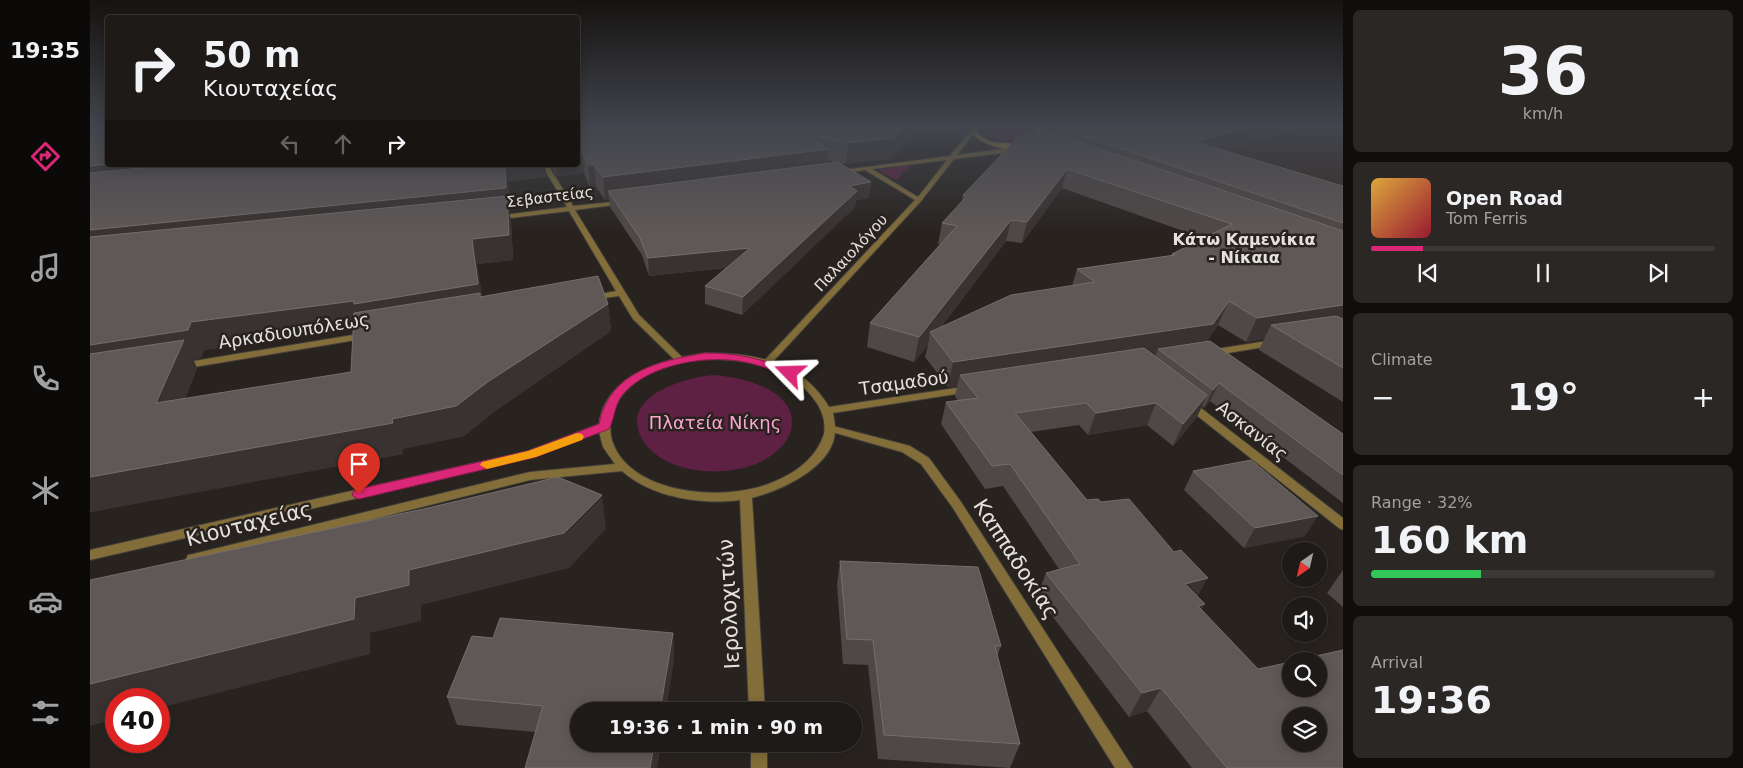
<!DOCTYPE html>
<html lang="en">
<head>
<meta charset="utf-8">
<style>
  body { margin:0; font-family:"DejaVu Sans",sans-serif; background:#2b2724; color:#f1f3f6; height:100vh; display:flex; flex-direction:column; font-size:19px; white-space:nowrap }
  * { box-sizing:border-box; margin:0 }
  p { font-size:16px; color:#a1a1a1 }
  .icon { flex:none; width:28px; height:28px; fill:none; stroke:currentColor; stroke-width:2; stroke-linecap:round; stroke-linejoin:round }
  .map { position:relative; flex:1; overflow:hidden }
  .side { display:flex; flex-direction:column; gap:10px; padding:10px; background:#100e0d; width:400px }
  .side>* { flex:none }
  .banner { position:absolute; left:15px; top:15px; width:475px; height:152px; border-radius:5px; box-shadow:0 2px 12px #0003,0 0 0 1px #3c3836; background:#1e1a17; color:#f1f3f6; overflow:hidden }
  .needle { width:32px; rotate:214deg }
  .controls { position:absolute; left:1192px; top:542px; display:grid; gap:10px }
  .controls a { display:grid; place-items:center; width:45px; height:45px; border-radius:50%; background:#1e1a17; box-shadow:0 2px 12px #0003,0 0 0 1px #3c3836; font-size:25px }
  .speed { position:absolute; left:15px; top:688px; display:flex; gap:10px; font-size:25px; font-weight:700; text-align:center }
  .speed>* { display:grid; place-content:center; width:65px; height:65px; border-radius:50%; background:#1e1a17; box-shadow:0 2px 12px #0003,0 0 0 1px #3c3836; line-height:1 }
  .speed .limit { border:8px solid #d22; background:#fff; color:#111 }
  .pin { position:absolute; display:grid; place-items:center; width:42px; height:42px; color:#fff; margin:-51px -21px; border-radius:50% 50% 50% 0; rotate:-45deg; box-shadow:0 0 5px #0007 }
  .pin .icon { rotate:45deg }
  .me { position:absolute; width:55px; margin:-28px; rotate:292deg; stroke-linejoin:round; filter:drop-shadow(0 0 4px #0008) }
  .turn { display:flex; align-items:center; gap:18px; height:105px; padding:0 15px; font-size:22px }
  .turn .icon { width:65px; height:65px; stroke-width:2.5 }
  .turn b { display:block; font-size:35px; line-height:42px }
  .lanes { display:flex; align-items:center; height:48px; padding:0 15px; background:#0003; justify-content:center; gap:25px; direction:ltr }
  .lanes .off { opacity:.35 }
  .big { font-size:38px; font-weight:600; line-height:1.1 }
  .side .tile { flex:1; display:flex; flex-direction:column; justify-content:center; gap:8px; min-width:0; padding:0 18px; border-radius:8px; background:#2b2724 }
  .side .dial { align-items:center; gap:0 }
  .dial b { font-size:65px; line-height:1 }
  .song { display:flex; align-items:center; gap:15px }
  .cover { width:60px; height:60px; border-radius:8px; background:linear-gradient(135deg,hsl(40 70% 55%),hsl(350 70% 35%)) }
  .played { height:5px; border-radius:2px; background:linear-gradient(90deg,#db2777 15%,#3c3836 15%) }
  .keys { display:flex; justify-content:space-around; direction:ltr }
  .heat { display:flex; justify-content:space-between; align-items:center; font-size:28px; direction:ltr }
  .charge { height:8px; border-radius:4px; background:linear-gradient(90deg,#34c759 32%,#3c3836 0) }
  .trip { position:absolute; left:480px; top:702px; width:292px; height:50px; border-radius:25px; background:#1e1a17; box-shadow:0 2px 12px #0003,0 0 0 1px #3c3836; font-weight:600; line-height:50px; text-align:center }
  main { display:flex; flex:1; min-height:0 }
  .menu { display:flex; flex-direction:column; width:90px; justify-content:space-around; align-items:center; background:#0c0a09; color:#a1a1a1 }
  .menu .icon { width:35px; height:35px }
  .menu .on { color:#db2777 }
  .menu b { font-size:22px; color:#f1f3f6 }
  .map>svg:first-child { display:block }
  .built { fill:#342922 }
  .green { fill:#5e2043 }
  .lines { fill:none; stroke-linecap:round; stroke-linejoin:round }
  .minor-casing { stroke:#423e3a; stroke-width:2 }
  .tertiary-casing { stroke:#423e3a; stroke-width:2 }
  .secondary-casing { stroke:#423e3a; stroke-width:2 }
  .minor { fill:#836e39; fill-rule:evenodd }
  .tertiary { fill:#836e39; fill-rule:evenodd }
  .secondary { fill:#ba983d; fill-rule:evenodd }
  .wall { fill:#4f4846; fill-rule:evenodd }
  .shaded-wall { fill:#393230 }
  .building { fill:#5f5857; stroke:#746e6c; fill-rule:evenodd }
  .route { fill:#db2777; stroke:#8e194d }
  .slow { fill:#f59e0b }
  .labels { text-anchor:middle; stroke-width:5; stroke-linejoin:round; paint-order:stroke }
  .far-street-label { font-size:15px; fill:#e5e1de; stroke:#28231f }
  .far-neighbourhood-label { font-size:16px; font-weight:bold; fill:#e5e1de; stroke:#28231f }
  .street-label { font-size:18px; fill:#e5e1de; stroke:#28231f }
  .park-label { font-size:18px; fill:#faa5d0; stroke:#28231f }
  .near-street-label { font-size:21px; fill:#e5e1de; stroke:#28231f }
</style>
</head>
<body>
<main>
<nav class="menu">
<b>19:35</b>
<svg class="icon on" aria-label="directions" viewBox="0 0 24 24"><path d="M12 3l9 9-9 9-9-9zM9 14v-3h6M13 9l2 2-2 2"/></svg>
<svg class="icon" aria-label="music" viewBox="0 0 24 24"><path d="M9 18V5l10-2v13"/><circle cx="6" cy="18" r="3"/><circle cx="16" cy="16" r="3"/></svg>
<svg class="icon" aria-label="phone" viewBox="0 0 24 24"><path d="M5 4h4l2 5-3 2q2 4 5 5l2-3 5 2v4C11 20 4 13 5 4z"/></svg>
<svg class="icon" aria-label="climate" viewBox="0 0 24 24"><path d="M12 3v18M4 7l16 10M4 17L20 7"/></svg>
<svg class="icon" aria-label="car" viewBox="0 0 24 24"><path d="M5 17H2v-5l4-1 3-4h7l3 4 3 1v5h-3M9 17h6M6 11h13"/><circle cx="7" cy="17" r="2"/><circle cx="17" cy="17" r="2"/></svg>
<svg class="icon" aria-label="filters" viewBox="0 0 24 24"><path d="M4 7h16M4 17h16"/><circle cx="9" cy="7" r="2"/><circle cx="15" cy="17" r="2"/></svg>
</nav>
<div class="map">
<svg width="1253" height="768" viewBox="0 0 1253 768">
  <rect width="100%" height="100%" fill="#28231f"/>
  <path class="built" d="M1107 126H1229L1253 132V230L1025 137Z"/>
  <g class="green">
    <path d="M905 127 927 128 945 134C929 142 913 147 898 133V131Z"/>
    <path d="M818 165 821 166 806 180 788 170Z"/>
    <path d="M624 375C652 377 710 390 701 430 697 445 683 456 670 462 636 478 577 475 554 442 525 398 594 377 624 375Z"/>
  </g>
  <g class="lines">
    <g class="minor-casing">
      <g id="minor">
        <path d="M884 127 887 129 867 155 927 147 930 149 927 151 864 159 831 201 679 366H673L671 364 673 362 825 200 775 170 748 174 745 172 746 171 860 156ZM857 160 828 197 782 169Z"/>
        <path d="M452 165H458L483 206 533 201 534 202 531 204 485 210 549 315 593 358 595 360 593 362H587L543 319 529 296 499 300V296L526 291 479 211 404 220V216H407L477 207Z"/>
        <path d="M275 333 280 336 278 338 92 369 87 366 92 363Z"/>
        <path d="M1099 401 1103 402 1253 518V530L1249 528 1095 406 1094 404Z"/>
        <path d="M739 425 820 446 839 458 871 502 1043 768H1025L863 508 831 464 812 452 735 430 734 428Z"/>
      </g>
    </g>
    <g class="tertiary-casing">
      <g id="tertiary">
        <path d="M1183 340 1188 343 1186 345 1120 356 1115 353 1120 350Z"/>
        <path d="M615 353C666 353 711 361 739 407L879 386 884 389 879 392 743 413C744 418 745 424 745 429 746 466 692 490 662 498L675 711H659L650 500C611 505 563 498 532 471L440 480 103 564 98 563 96 559 98 555 103 554 440 472 525 464 513 447 509 432 441 458 0 560V550L438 451 509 424C516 374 573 359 615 353ZM615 359C657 359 704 366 728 405 733 413 736 425 734 434 726 459 704 474 681 483 638 500 563 496 532 459 506 426 527 390 560 373 578 365 596 361 615 359Z"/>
        <rect x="661" y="744" width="16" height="24"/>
      </g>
    </g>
    <g class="secondary-casing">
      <g id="secondary">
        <path d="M885 126H891L886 131C900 149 919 139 934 147 920 154 889 144 880 131Z"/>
        <path d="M938 126C948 126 956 129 963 135L964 139 959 140C957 131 945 131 938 126Z"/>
      </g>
    </g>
    <use href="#minor" class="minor"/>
    <use href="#tertiary" class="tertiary"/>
    <use href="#secondary" class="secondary"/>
  </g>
  <g class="wall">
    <path d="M0 126H18L457 177 418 181 420 212H419L421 220 423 260 387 264 392 297 518 304 521 331 405 411 374 436 312 449 313 454 0 512ZM263 329 261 372 95 399 107 368 103 359 111 358 114 350Z"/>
    <path d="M488 126H833L800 159 756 164 750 163 781 182 779 198 766 200 765 207 652 315 615 304V286L636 268 559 276 552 255 520 207 519 199 515 200 506 187H500L494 173 467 176 460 165H488ZM738 160 746 162 738 163Z"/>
    <path d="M1240 126H1253V129Z"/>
    <path d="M969 128H1207L1133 150 1253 186V402L1169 350 1174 339 1156 342 1128 325 1117 341 1253 434V503L1120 401 1114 408 1112 406 1107 417 1083 446 1057 425 998 435 989 425 941 432 997 500 1011 502 1108 596 1111 610 1253 768H1102L1057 711 1039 717 947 596 956 573 969 569 913 486 895 489 851 424 856 402 868 401 865 396 867 386 858 387 835 357 838 345 824 362 777 347 780 323 850 244H848L852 223 872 201 873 195 967 134ZM972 188 1113 238 1082 254 1081 256 987 269 982 286 851 327 916 241 932 243Z"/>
    <path d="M1103 471 1215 536 1154 548 1094 490Z"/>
    <path d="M750 561 911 646 907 656 930 744 920 768 788 759 778 665 753 664 747 585Z"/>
    <path d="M1253 570V607L1237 593Z"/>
    <path d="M583 633 584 661 489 744H571L567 768 445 732 367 725 357 697 403 638Z"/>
  </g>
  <g class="shaded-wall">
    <path d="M816 126H833L800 159 756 164 758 143Z"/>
    <path d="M1163 126H1208L1207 128 1099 160 1105 142Z"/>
    <path d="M739 149 737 171 518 191 519 199 515 200 513 177Z"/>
    <path d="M492 151 494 173 467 176 465 165H488V152Z"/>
    <path d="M18 164V165H230L0 189V166Z"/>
    <path d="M415 165H455L457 177 418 181 420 212H419L421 220 423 260 387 264 394 311 114 350 111 358 103 359 107 368 82 433 0 377V345L101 322 388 284 0 256V230Z"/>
    <path d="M498 165H504L506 187H500Z"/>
    <path d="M977 169 972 188 932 243 937 222Z"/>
    <path d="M781 182 779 198 766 200 765 207 652 315 653 297 759 186Z"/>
    <path d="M921 220 916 241 843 337 840 332 838 345 824 362 829 337Z"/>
    <path d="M660 248V265L559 276 558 258Z"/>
    <path d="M1139 301 1128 325 1112 348 1068 349 1065 356 870 375 867 386 858 387 863 362Z"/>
    <path d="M518 304 521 331 405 411 374 436 312 449 313 454 0 512V477L302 419 399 381Z"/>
    <path d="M1253 305V327L1181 325 1174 339 1156 342 1167 318Z"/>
    <path d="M1129 383 1120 401 1114 408 1123 390Z"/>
    <path d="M1117 395 1107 417 1083 446 1093 424Z"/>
    <path d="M1066 403 1057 425 998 435 1006 413Z"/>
    <path d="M512 495 516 529 479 568 331 605V621L280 633V654L69 708V699H26V719L0 726V684L265 598 319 570Z"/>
    <path d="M1228 516 1215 536 1154 548 1165 528Z"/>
    <path d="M1118 578 1105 601 1095 584Z"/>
    <path d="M1115 604 1101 627 1108 606Z"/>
    <path d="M583 633 584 661 576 711H570Z"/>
    <path d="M1071 688 1057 711 1039 717 1052 693Z"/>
    <path d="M564 744H571L567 768H560Z"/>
  </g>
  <g class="building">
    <path d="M10 126H18V164L0 166V131L9 130Z"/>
    <path d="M488 126H816L803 138 758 143 714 134 739 149 513 177 504 165H498L492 151 488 152Z"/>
    <path d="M982 126H1163L1105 142 1253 186V223L969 128Z"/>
    <path d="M954 130 1253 231V305L1167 318 1139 301 1123 324 863 362 840 332 921 295 1005 282 987 269 1085 255 1082 254 1142 224 977 169 937 222 921 220 829 337 780 323 867 226 852 223 877 196 873 195 930 135Z"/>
    <path d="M748 162 781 182 759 186 767 191 653 297 615 286 660 248 558 258 550 238 518 191Z"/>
    <path d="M83 165H415L416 188 0 230V173Z"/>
    <path d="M417 196 419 235 382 239 388 284 264 304V301L101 322 98 330 0 345V237Z"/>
    <path d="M508 276 518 304 399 381 366 406 302 419 303 423 0 477V354L94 340 66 403 261 372 264 313 390 293V297Z"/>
    <path d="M1246 316 1253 319V368L1181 325Z"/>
    <path d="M1120 341 1253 434V475L1129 383 1123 390 1068 349Z"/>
    <path d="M1054 348 1117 395 1093 424 1066 403 1006 413 996 403 925 413 997 500 1008 499 1011 502 1039 499 1084 552 1091 550 1118 578 1095 584 1115 604 1108 606 1168 669 1201 662V689H1229V661H1203L1253 650V768H1137L1071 688 1052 693 956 573 990 564 920 464 902 466 856 402 888 398 870 375ZM1201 716H1229V744H1201Z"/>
    <path d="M1161 460 1228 516 1165 528 1103 471Z"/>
    <path d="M468 477 512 495 474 533 319 570V585L265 598 264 619 0 684V580L338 508Z"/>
    <path d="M750 561 888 567 911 646H905L930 744 794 735 783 640 757 639Z"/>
    <path d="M410 618 583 633 570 711H489V744H564L560 768H435L453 706 357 697 382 636 403 638Z"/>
  </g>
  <linearGradient id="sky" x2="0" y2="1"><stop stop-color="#161311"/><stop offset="0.54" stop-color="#42454d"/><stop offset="1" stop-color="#42454d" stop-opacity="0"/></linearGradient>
  <rect width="1253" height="233" fill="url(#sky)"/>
  <path class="route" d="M615 353C650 353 671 359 704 371L705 373 700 376C687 373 676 367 663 364 625 353 561 362 533 394 524 405 525 418 519 429L446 457 269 499 264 497 262 494 264 491 269 489 438 451 509 424C520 371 569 361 615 353Z"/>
  <path class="slow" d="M487 433 492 434 494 437 492 440 446 457 397 469 390 465 392 462 438 451Z"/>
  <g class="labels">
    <g class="far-street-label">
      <text transform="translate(460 197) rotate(-7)" y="5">Σεβαστείας</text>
      <text transform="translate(761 253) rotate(-47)" y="5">Παλαιολόγου</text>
    </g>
    <g class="far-neighbourhood-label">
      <text x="1154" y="245">Κάτω Καμενίκια<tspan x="1154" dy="18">- Νίκαια</tspan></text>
    </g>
    <g class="street-label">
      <text transform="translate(204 331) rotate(-9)" y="6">Αρκαδιουπόλεως</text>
      <text transform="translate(814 383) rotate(-8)" y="6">Τσαμαδού</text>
      <text transform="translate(1162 431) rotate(38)" y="6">Ασκανίας</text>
    </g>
    <g class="park-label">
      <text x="625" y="429">Πλατεία Νίκης</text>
    </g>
    <g class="near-street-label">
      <text transform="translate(159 524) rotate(-14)" y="7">Κιουταχείας</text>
      <text transform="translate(926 559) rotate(57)" y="7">Καππαδοκίας</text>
      <text transform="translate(639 604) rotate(-93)" y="7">Ιερολοχιτών</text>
    </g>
  </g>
</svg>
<div class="controls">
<a><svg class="needle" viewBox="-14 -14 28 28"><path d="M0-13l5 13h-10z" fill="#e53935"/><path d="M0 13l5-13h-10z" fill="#a1a1a1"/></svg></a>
<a><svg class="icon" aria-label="sound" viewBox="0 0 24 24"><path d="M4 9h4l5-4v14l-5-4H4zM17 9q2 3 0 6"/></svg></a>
<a><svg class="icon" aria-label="search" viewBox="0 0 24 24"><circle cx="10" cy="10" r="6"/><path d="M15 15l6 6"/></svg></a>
<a><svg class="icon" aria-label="layers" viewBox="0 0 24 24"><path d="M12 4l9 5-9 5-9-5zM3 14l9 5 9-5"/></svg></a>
</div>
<div class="speed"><div class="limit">40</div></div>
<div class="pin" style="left:269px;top:494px;background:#d93025"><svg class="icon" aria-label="arrive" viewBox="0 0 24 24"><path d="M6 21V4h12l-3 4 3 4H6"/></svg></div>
<svg class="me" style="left:700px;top:373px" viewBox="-20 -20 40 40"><path d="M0-17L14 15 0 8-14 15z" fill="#db2777" stroke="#fff" stroke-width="4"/></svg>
<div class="trip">19:36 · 1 min · 90 m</div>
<div class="banner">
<div class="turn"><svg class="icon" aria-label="right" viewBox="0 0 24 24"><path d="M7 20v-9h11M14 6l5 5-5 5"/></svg><div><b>50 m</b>Κιουταχείας</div></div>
<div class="lanes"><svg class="icon off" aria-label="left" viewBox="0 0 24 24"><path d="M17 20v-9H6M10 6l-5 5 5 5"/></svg><svg class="icon off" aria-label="ahead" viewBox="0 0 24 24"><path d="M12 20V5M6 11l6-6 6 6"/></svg><svg class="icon" aria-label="right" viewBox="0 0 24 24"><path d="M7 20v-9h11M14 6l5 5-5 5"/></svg></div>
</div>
</div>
<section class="side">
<div class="tile dial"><b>36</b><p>km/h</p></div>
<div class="tile">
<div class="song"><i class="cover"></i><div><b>Open Road</b><p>Tom Ferris</p></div></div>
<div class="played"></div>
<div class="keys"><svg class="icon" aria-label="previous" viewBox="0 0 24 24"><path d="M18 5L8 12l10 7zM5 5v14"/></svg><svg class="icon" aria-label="pause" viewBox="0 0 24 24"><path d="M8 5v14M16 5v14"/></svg><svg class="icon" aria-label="next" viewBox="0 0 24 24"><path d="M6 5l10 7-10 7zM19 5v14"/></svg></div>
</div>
<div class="tile"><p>Climate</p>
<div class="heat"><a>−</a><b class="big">19°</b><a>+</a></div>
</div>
<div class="tile"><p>Range · 32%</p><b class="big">160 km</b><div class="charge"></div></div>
<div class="tile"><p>Arrival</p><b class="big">19:36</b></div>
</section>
</main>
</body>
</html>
